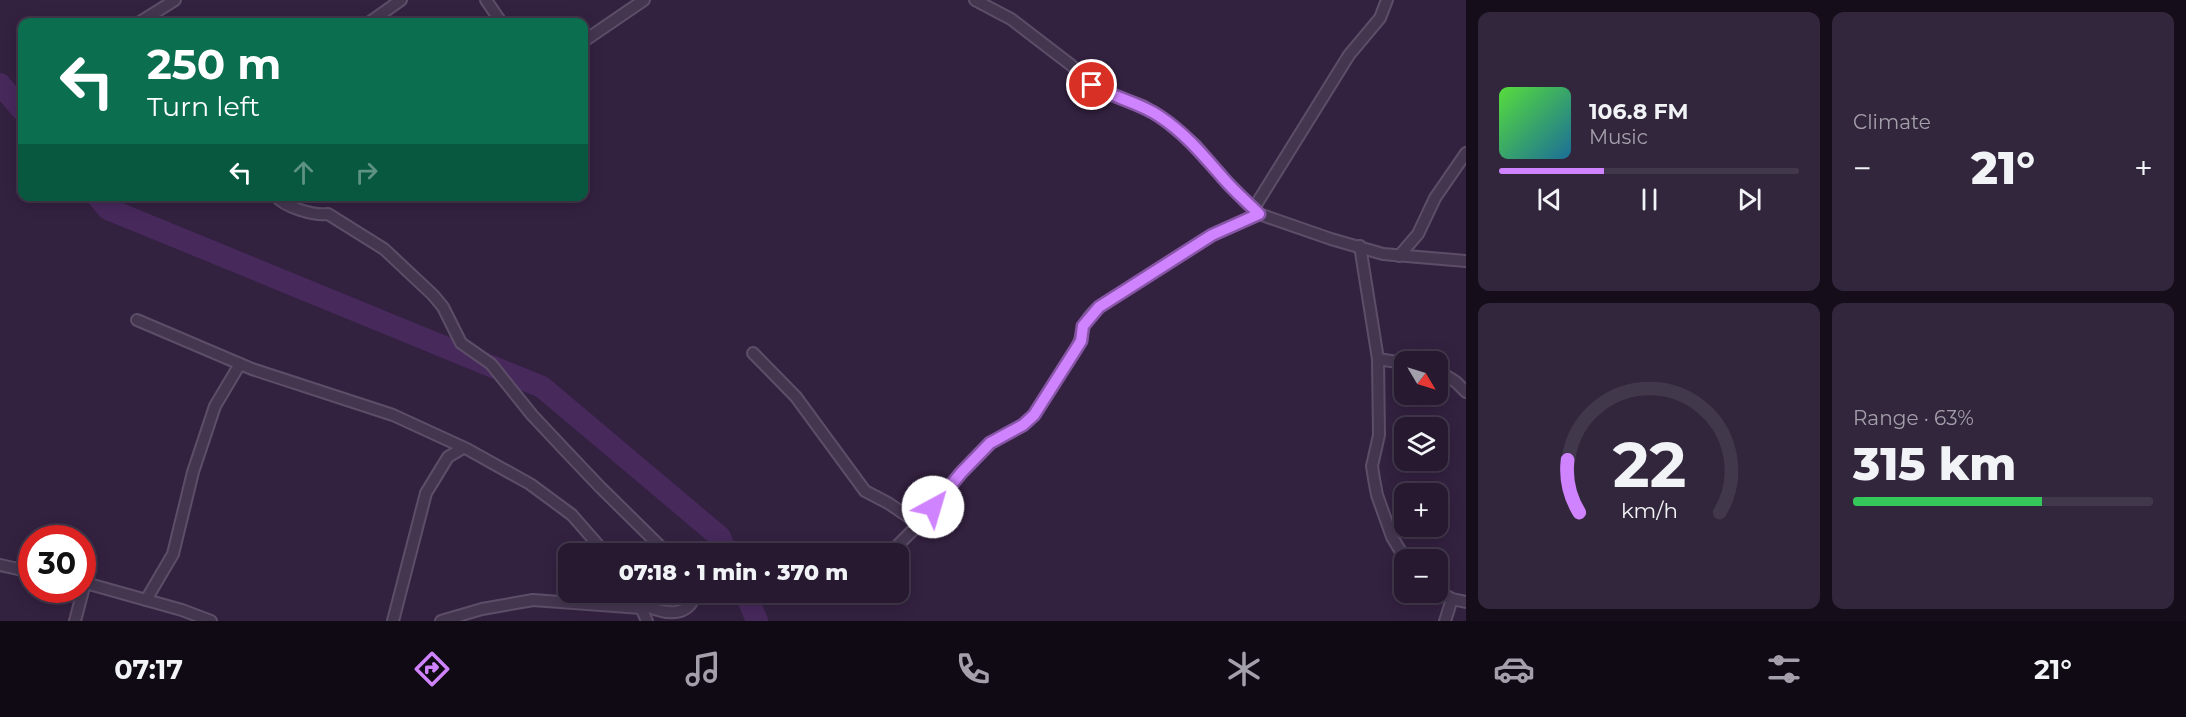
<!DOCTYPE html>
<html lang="en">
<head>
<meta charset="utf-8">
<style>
  body { margin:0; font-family:Montserrat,sans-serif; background:#32263c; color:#f1f3f6; height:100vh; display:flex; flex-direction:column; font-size:22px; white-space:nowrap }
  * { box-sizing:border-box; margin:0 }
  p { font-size:20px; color:#a4a0ab }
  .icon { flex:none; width:33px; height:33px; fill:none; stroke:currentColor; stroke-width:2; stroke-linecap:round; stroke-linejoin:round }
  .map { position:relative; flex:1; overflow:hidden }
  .drawer { display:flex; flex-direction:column; gap:12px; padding:12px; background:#150e1a; width:720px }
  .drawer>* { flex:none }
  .hud { position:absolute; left:18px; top:18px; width:570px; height:183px; border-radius:12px; box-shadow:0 3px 15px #0003,0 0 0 2px #42384c; background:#0b6e4f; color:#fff; overflow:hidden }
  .needle { width:39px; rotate:128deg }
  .tools { position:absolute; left:1394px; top:351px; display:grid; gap:12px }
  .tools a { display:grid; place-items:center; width:54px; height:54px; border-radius:12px; background:#261930; box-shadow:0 3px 15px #0003,0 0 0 2px #42384c; font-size:30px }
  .speed { position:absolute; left:18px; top:525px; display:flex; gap:12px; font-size:30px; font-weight:700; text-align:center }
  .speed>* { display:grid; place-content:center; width:78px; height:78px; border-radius:50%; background:#261930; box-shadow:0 3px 15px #0003,0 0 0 2px #42384c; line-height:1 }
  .speed .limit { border:9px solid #d22; background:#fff; color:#111 }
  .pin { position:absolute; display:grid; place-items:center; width:51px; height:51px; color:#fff; margin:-26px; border:3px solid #fff; border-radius:50%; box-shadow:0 2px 6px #0007 }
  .me { position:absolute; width:66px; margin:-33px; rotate:39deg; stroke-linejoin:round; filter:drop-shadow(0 0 4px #0008) }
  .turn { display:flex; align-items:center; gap:21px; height:126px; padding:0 30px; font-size:27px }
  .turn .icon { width:78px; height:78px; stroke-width:2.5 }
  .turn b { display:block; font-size:42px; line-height:51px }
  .lanes { display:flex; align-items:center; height:57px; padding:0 30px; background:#0003; justify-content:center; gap:30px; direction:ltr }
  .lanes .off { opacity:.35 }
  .big { font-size:45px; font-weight:800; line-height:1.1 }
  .drawer .card { flex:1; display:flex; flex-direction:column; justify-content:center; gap:9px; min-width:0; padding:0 21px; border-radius:12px; background:#32263c }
  .drawer .dial { align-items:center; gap:0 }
  .dial svg { height:156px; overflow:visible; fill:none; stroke:#42384c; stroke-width:7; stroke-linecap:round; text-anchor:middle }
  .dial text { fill:#f1f3f6; stroke:none }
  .song { display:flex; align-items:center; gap:18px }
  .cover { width:72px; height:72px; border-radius:9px; background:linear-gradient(135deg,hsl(110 70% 55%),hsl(200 70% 35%)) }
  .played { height:6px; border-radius:3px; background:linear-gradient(90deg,#d083ff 35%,#42384c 35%) }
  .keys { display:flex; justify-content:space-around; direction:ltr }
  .heat { display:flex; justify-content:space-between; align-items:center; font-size:33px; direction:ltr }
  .charge { height:9px; border-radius:4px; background:linear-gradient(90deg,#34c759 63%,#42384c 0) }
  .drawer .tiles { flex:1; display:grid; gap:12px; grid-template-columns:repeat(2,1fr) }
  .trip { position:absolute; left:558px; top:543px; width:351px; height:60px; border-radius:12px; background:#261930; box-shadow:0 3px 15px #0003,0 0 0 2px #42384c; font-weight:800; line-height:60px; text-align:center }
  .dock { display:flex; height:96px; justify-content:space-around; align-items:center; background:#0f0a13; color:#a4a0ab }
  .dock .icon { width:42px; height:42px }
  .dock .on { color:#d083ff }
  .dock b { font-size:27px; color:#f1f3f6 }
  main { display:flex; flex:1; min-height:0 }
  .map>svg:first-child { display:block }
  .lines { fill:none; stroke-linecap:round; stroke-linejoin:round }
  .river { stroke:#47295c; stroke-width:22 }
  .minor-casing { stroke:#5d4e68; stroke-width:14 }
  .minor { stroke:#453650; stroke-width:10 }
  .route-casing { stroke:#8755a6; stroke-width:15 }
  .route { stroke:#d083ff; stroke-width:10 }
</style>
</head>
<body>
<main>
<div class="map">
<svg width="1466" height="621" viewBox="0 0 1466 621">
  <rect width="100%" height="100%" fill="#332140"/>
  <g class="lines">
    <g class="river">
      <path d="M0 84 22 110"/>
      <path d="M97 196 108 209 542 387 720 537 727 554"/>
      <path d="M745 592 757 621"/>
    </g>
    <g class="minor-casing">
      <g id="minor">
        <path d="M486 0 501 22"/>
        <path d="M975 0 1011 19 1071 65 1092 85 1112 95 1143 106 1161 117 1196 146 1224 179 1259 214 1331 239 1383 254 1466 261"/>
        <path d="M140 22 175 0"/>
        <path d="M370 22 401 0"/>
        <path d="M584 41 644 0"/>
        <path d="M276 196C284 207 314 216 328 214L384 249 433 295 443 307 461 343 491 364 532 415 563 448 600 487 668 554"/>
        <path d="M1254 208 1349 55 1380 18 1387 0"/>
        <path d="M1360 246 1378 359 1379 435 1372 466 1374 479 1377 495 1392 537 1406 560"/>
        <path d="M1399 256 1418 234 1435 198 1466 153"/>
        <path d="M137 320 252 369 393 415 467 449 530 484 572 515 606 554"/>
        <path d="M753 353 796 397 865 491 888 503 919 524"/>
        <path d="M1378 359 1404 363"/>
        <path d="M1437 370 1456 382 1466 392"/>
        <path d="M889 554 919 524 961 473 991 443 1023 425 1034 415 1076 349C1081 341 1081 334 1084 326 1087 318 1093 312 1099 307L1212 235 1259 214"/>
        <path d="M0 565 32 572"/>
        <path d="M82 582 182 610 211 621"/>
        <path d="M1437 591 1452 599 1466 602"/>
        <path d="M634 592 647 621"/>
        <path d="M146 600 173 554 193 472 215 406 240 364"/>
        <path d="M638 601C659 614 691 621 695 592"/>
        <path d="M75 621 85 583"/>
        <path d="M393 621 426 493 448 457 463 448"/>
        <path d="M441 621 482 609 533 600 641 608"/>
        <path d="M1445 621 1452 599"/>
      </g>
    </g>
    <use href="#minor" class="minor"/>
  </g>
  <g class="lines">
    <g class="route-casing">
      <path id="route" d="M933 507 961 473 990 443 1023 425 1034 415 1076 349 1081 341 1083 326 1099 307 1212 235 1259 214C1247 202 1234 191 1223 178 1203 155 1185 133 1159 116 1138 102 1114 98 1092 85"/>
    </g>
    <use href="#route" class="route"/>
  </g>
</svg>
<div class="tools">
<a><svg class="needle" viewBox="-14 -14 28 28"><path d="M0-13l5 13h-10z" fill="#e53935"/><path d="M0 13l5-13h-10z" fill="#a4a0ab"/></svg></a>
<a><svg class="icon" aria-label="layers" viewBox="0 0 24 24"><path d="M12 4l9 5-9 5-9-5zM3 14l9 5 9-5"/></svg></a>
<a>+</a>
<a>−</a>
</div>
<div class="speed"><div class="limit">30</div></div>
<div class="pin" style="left:1092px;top:85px;background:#d93025"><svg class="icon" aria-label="arrive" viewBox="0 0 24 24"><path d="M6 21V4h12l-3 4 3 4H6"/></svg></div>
<svg class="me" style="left:933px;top:507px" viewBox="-20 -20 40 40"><circle r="19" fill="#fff"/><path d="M0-13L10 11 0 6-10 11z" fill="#d083ff"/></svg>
<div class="trip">07:18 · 1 min · 370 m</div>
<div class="hud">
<div class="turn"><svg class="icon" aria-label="left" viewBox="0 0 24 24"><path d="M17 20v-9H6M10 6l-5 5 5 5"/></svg><div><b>250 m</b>Turn left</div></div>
<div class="lanes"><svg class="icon" aria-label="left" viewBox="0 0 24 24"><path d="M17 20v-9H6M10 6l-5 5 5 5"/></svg><svg class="icon off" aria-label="ahead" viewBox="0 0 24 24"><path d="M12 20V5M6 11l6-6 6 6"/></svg><svg class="icon off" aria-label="right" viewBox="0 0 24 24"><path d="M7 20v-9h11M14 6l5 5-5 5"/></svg></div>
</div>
</div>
<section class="drawer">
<div class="tiles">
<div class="card">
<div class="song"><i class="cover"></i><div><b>106.8 FM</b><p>Music</p></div></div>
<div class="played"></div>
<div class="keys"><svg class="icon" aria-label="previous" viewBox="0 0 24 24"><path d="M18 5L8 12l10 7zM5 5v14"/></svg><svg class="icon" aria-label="pause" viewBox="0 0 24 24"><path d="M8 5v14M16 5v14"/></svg><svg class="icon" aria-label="next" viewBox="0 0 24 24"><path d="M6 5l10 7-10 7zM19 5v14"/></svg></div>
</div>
<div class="card"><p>Climate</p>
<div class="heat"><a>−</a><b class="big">21°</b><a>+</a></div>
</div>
<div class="card dial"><svg viewBox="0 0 100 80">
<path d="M14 69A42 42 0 1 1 86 69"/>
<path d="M14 69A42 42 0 0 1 8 42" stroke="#d083ff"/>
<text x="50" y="56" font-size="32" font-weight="700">22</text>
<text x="50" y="72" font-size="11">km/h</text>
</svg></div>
<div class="card"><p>Range · 63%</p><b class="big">315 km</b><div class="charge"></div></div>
</div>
</section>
</main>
<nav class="dock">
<b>07:17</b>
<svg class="icon on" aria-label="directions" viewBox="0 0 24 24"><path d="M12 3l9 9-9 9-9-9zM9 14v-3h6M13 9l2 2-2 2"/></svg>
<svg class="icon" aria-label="music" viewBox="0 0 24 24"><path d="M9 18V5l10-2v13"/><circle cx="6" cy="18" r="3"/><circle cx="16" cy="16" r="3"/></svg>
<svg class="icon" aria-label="phone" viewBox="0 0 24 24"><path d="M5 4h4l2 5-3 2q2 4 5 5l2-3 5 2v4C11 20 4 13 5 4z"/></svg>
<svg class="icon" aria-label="climate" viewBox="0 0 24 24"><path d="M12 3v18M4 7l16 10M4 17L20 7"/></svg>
<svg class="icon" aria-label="car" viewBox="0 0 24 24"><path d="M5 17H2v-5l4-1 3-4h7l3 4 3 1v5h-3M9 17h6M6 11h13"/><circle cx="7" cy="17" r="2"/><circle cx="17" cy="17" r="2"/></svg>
<svg class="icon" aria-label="filters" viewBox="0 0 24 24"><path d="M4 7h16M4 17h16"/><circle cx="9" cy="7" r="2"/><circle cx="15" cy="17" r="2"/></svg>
<b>21°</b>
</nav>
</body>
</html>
